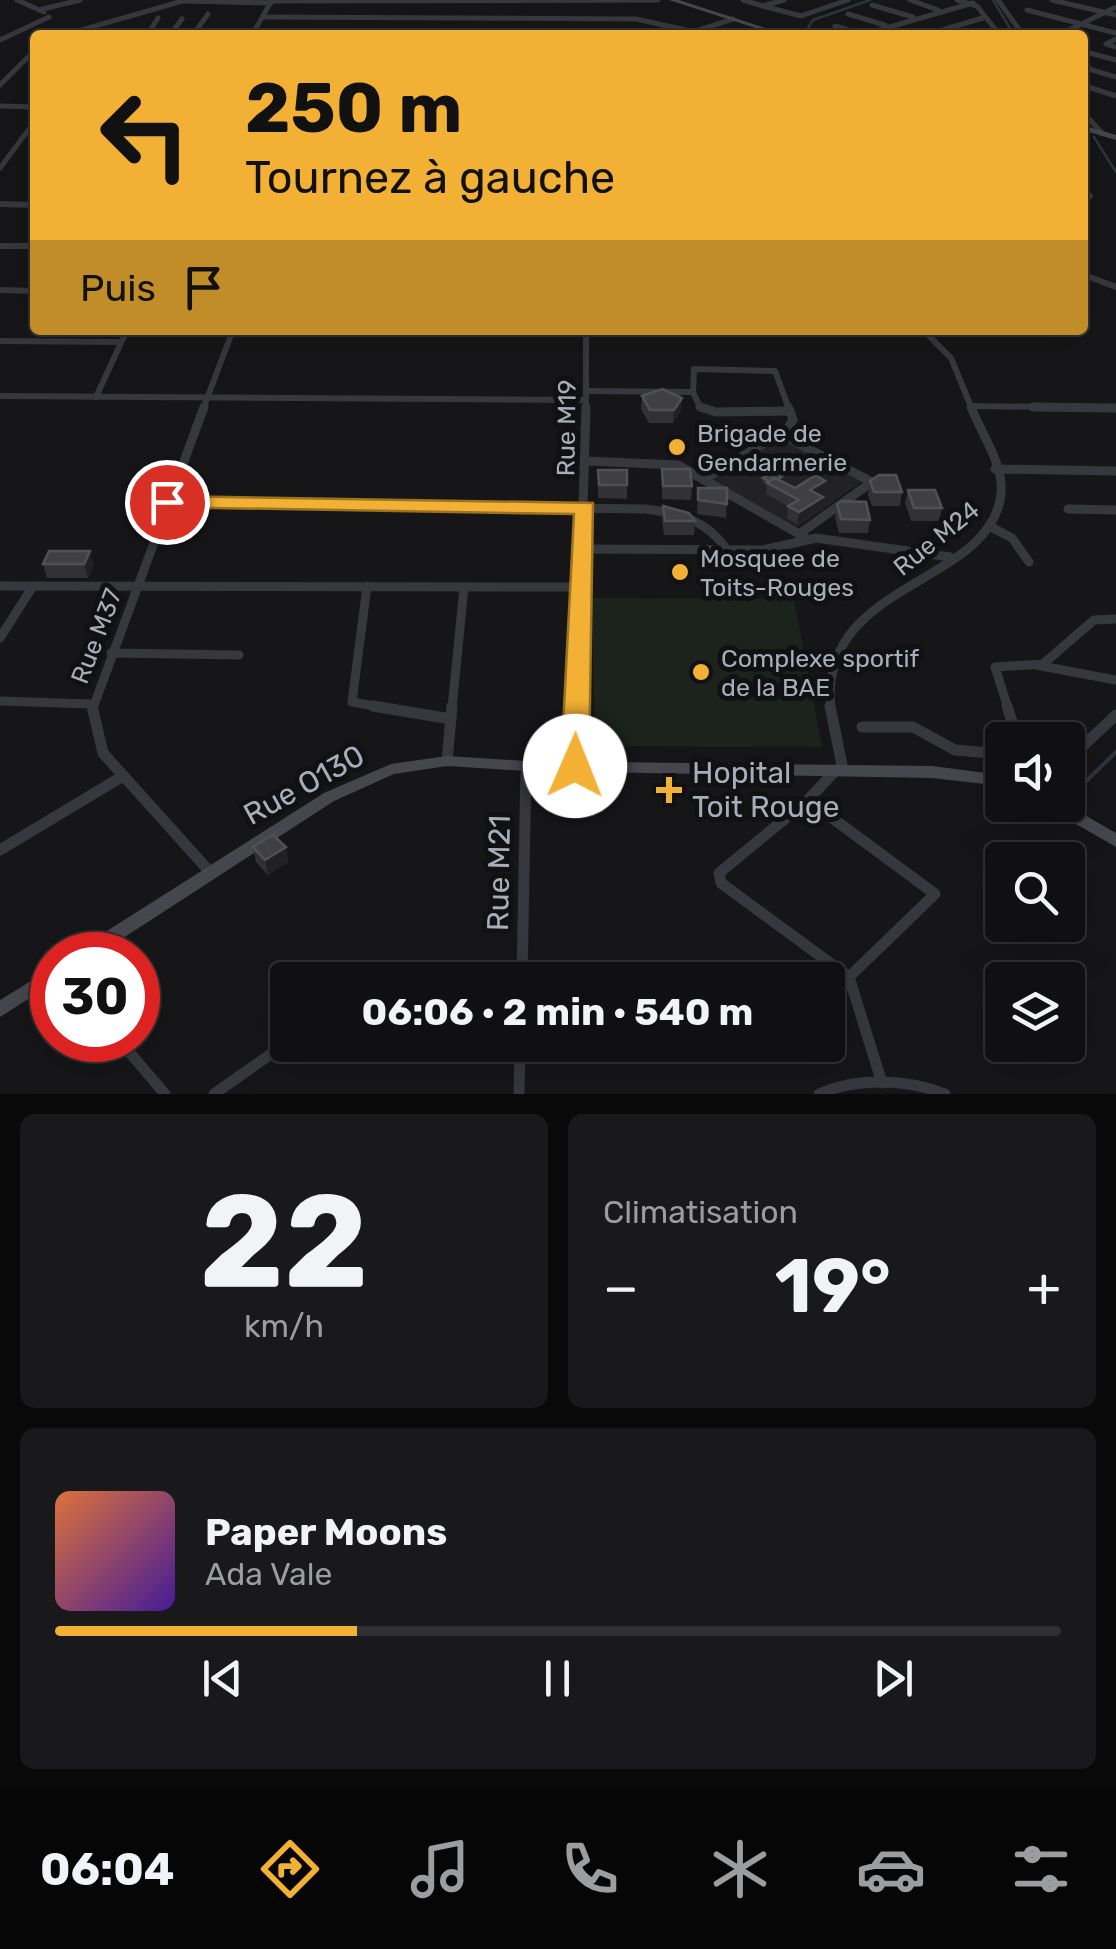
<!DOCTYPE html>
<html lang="fr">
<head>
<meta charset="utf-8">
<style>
  body { margin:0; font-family:Rubik,sans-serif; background:#19191b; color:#f1f3f6; height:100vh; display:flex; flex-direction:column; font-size:38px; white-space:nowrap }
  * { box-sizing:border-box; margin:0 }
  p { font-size:32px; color:#9c9d9f }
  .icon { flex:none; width:55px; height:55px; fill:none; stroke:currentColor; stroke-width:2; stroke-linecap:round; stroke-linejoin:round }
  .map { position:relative; height:1094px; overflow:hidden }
  .panel { display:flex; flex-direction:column; gap:20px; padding:20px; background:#09090a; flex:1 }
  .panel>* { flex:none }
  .guide { position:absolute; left:30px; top:30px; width:1058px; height:305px; border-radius:10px; box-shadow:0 10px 40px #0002,0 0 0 2px #303032; background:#f2b134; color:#111; overflow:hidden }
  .controls { position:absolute; left:985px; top:722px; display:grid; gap:20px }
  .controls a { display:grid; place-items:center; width:100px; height:100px; border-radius:10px; background:#101012; box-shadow:0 10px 40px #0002,0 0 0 2px #303032; font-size:50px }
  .speed { position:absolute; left:30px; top:932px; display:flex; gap:20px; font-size:50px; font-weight:700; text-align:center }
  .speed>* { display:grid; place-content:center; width:130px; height:130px; border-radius:50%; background:#101012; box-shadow:0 10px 40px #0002,0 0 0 2px #303032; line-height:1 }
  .speed .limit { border:15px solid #d22; background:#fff; color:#111 }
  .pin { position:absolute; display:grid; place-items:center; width:85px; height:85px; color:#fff; margin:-42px; border:5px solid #fff; border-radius:50%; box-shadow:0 2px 10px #0007 }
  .me { position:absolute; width:110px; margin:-55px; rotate:1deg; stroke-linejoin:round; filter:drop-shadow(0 0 8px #0008) }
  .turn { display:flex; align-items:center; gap:35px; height:210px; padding:0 50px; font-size:45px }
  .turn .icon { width:130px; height:130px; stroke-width:2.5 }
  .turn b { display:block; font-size:70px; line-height:85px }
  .then { display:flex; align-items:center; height:95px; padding:0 50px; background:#0003; gap:20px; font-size:38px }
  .big { font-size:75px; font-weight:700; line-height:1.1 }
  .panel .widget { flex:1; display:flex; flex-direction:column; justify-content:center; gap:15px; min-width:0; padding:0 35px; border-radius:15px; background:#19191b }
  .panel .dial { align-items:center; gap:0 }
  .dial b { font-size:130px; line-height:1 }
  .song { display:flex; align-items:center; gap:30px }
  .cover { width:120px; height:120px; border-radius:15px; background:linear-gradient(135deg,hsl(20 70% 55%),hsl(260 70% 35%)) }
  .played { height:10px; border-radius:5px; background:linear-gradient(90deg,#f2b134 30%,#303032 30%) }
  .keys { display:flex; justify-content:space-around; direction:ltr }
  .heat { display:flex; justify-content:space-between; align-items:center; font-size:55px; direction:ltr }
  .panel .tiles { flex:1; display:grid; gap:20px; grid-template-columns:1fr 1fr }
  .widget:last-child { grid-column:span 2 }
  .trip { position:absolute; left:270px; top:962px; width:575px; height:100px; border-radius:10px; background:#101012; box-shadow:0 10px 40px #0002,0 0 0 2px #303032; font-weight:700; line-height:100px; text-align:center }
  .tabs { display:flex; height:160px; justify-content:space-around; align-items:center; background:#060607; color:#9c9d9f }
  .tabs .icon { width:70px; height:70px }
  .tabs .on { color:#f2b134 }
  .tabs b { font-size:45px; color:#f1f3f6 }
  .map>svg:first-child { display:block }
  .built { fill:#222225 }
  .green { fill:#1c231d }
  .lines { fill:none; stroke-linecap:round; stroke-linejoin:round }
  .stream-far1 { stroke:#2c353c; stroke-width:2.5 }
  .stream { stroke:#2c353c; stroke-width:4 }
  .street-far3 { stroke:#37383d; stroke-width:5 }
  .street-far2 { stroke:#37383d; stroke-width:6 }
  .street-far1 { stroke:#37383d; stroke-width:9 }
  .street { stroke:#37383d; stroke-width:11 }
  .secondary { fill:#45474d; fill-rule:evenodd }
  .wall { fill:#323236 }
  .shaded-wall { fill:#212124 }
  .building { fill:#3f3f44; stroke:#4f5156; stroke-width:2.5 }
  .route { fill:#f2b134; stroke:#9d7322; stroke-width:2.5 }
  .poi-dot { fill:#f2b134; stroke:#111113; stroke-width:4 }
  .labels { text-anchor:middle; stroke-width:10; stroke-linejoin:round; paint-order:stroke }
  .street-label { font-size:25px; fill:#a8adb8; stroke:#111113 }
  .poi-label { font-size:25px; fill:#a8adb8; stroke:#111113; text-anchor:start }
  .near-poi-label { font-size:30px; fill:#a8adb8; stroke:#111113; text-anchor:start }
  .near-street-label { font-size:30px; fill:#a8adb8; stroke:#111113 }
</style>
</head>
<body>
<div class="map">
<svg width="1116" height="1094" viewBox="0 0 1116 1094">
  <rect width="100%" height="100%" fill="#161618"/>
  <path class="built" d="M777 435 863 481 795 529 707 479Z"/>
  <path class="green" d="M592 598 794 599 822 747 595 746Z"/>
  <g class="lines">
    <g class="stream-far1">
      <path d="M993 0 1014 35"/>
      <path d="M804 34 813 20 870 0"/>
      <path d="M1094 137 1116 172"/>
    </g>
    <path class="stream" d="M1075 792 1116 752"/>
    <g class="street-far3">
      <path d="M17 0 44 12"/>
      <path d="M743 0 763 6 784 0"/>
      <path d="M910 0 938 10"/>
      <path d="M957 0 977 6 998 33"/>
      <path d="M998 0 1023 35"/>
      <path d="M1052 0 1116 15"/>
      <path d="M183 1 271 3"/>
      <path d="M271 1 658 0"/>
      <path d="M872 5 913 17"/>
      <path d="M763 6 801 16 848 0"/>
      <path d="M39 10 80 0"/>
      <path d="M1027 10 1116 33"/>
      <path d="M848 14 885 25"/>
      <path d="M264 17 636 19 695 32"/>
      <path d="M835 26 865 35"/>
      <path d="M693 32 733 19"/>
      <path d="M64 35 186 0"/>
      <path d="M147 35 158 18"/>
      <path d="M170 35 182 19"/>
      <path d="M193 35 208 14"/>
      <path d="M252 35 272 0"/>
      <path d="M862 35 973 3"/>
      <path d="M925 35 983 18"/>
      <path d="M1059 35 1116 7"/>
      <path d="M1116 39 1106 44 1116 47"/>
      <path d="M0 40 49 17"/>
      <path d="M1082 51 1116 60"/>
      <path d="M1082 67 1116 77"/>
      <path d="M0 85 35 50"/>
      <path d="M1082 85 1116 96"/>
      <path d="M0 106 35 107"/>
      <path d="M1082 111 1102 133"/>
      <path d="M0 168 35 121"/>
    </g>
    <g class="street-far2">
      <path d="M1082 200 1090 196"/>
      <path d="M0 204 35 205"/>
      <path d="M0 246H35"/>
      <path d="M1082 274 1116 287"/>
      <path d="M0 290 35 291"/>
      <path d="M923 330 951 358 972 409"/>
      <path d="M0 341 121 342"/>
      <path d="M587 391 693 392"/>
      <path d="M0 396 586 400"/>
      <path d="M96 397 127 330"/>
      <path d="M971 406 1116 408"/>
      <path d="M203 409 233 330"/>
      <path d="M586 409V330"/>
      <path d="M708 409 700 407 693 392 694 369 775 371 789 409"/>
    </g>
    <g class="street-far1">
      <path d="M700 407 716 412 790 411"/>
      <path d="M788 407 790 411"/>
      <path d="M1033 407 1116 408"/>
      <path d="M780 434 872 482 799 534"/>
      <path d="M586 461 678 465 806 538"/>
      <path d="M995 469 1116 471"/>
      <path d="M703 480 787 429 793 420 790 411"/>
      <path d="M167 503 645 509C679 513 707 520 727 550"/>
      <path d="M1068 509 1116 510"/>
      <path d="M989 526 1012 538 1029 562"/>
      <path d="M582 549 763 550 816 538 950 557"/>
      <path d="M0 586 580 587"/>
      <path d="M367 586 352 702 387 708"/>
      <path d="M0 638 33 586"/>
      <path d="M111 653 239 655"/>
      <path d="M1036 665 1116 680"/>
      <path d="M0 701 92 704"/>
      <path d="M93 708 204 407"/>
      <path d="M452 708 464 587"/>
      <path d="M577 708 586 407"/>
      <path d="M831 708C817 580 993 586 1001 493 1004 465 981 433 971 407"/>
      <path d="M1008 708 995 667 1043 664 1094 620 1116 619"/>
    </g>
    <g class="street">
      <path d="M92 706 103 753 210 872"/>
      <path d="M373 706 451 719"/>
      <path d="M830 706 843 770"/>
      <path d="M1007 706 1018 740"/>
      <path d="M862 727H913L955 750 1002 754"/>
      <path d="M1068 760 1116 715"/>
      <path d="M447 761 452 706"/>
      <path d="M575 766 577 706"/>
      <path d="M808 800 935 894 849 977 721 883 719 873Z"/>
      <path d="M808 800 836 770"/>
      <path d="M0 850 123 776"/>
      <path d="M849 977 882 1083"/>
      <path d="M522 980 526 766"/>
      <path d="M119 1040 165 1094"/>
      <path d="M214 1094 288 1042"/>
      <path d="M519 1094 520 1045"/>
      <path d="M819 1094C857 1077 907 1079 945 1094"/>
    </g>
    <g class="secondary">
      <path d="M669 0H679L787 35H777Z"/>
      <path d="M1082 125 1116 135V140L1082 130Z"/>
      <path d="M447 756 526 761 932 766 1002 775V786L932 778 526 771 447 766 394 774 334 801 97 955H75L77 950 324 793 391 764Z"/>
      <path d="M1047 805H1067L1116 833V847L1050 809Z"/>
      <path d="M52 968V984L0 1017V1000Z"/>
    </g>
  </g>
  <g class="wall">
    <path d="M642 396 682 398 681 411 673 423H649L641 409Z"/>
    <path d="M662 469 692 486 691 500 662 499Z"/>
    <path d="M598 470 627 485V499L598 498Z"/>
    <path d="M792 470 791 475 781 481 795 488 825 481 824 492 819 495 821 508 797 524 787 518 788 506 766 494 767 485 763 482V478Z"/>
    <path d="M870 481 902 492 900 506H872L868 495Z"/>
    <path d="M698 488 727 504 726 518 697 514Z"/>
    <path d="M908 490 942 508 939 521H911L905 503Z"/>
    <path d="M837 504 870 520 868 533H839L835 518Z"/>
    <path d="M663 506 695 521 694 535H664L662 520Z"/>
    <path d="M49 551 94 565 88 578H47L43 564Z"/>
    <path d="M253 847H286L288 862 268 875 256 862Z"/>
  </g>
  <g class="shaded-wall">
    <path d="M682 398 681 411 673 423 674 410Z"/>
    <path d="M792 470 791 475 774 486 772 483Z"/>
    <path d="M825 481 824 492 809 502 810 490Z"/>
    <path d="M823 497 821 508 797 524 799 512Z"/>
    <path d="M90 551 94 565 88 578 84 564Z"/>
    <path d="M286 847 288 862 268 875 265 860Z"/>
  </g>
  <g class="building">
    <path d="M662 389 682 398 674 410H650L642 396Z"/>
    <path d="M783 466 792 470 778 479 775 478 769 481 763 478Z"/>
    <path d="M662 469H690L692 486H663Z"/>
    <path d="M598 470H627V485H599Z"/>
    <path d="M816 475 825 481 810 490 823 497 799 512 788 506 799 500 767 483 775 478 795 488Z"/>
    <path d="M879 475H896L902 492H874L870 481Z"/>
    <path d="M698 488H727V504L698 500Z"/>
    <path d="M908 490H935L942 508H914Z"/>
    <path d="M842 501 866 502 870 520 841 519 837 504Z"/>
    <path d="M663 506 689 513 695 521H665Z"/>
    <path d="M49 551H90L84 564H43Z"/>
    <path d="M273 835 286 847 265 860 253 847Z"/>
  </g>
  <path class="route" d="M167 496 593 503 589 766 585 773 575 776 561 766 574 514 159 507V498Z"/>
  <g class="poi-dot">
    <circle cx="677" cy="447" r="10"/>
    <circle cx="680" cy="572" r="10"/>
    <circle cx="701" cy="672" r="10"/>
    <path d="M664 775h10v10h10v10h-10v10h-10v-10h-10v-10h10z"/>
  </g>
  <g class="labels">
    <g class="street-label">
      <text transform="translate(566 428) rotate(-89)" y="9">Rue M19</text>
      <text transform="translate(936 538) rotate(-39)" y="9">Rue M24</text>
      <text transform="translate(96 636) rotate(-69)" y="9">Rue M37</text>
    </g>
    <g class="poi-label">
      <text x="697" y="442">Brigade de<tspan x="697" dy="29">Gendarmerie</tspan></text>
      <text x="700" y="567">Mosquee de<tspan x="700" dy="29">Toits-Rouges</tspan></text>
      <text x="721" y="667">Complexe sportif<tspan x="721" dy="29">de la BAE</tspan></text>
    </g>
    <g class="near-poi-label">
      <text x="692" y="783">Hopital<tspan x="692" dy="34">Toit Rouge</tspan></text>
    </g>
    <g class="near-street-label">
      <text transform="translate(304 785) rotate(-29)" y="10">Rue O130</text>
      <text transform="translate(499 873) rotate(-89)" y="10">Rue M21</text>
    </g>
  </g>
</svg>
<div class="controls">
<a><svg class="icon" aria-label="sound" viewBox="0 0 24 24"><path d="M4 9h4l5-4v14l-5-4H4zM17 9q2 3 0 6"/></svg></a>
<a><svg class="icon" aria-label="search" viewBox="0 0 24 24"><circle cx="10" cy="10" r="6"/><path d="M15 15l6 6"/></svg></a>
<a><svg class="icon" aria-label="layers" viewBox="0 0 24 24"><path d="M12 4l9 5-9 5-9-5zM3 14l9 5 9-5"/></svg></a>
</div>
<div class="speed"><div class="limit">30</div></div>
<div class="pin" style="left:167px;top:502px;background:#d93025"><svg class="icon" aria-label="arrive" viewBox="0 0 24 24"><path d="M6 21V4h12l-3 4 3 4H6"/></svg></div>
<svg class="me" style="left:575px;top:766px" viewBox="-20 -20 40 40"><circle r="19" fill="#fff"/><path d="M0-13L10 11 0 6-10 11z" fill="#f2b134"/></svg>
<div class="trip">06:06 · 2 min · 540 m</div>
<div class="guide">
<div class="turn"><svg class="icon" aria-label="left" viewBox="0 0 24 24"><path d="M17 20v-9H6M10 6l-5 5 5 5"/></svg><div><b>250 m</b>Tournez à gauche</div></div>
<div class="then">Puis<svg class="icon" aria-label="arrive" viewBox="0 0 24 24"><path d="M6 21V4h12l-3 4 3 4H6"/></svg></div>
</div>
</div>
<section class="panel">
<div class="tiles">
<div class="widget dial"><b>22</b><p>km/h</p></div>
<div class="widget"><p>Climatisation</p>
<div class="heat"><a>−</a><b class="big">19°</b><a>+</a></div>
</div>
<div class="widget">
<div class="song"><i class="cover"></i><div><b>Paper Moons</b><p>Ada Vale</p></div></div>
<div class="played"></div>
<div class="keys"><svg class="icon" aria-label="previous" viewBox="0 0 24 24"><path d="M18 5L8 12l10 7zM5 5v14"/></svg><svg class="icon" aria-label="pause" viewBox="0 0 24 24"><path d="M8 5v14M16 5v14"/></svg><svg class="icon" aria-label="next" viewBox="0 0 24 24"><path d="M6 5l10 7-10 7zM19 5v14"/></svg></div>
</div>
</div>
</section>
<nav class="tabs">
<b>06:04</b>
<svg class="icon on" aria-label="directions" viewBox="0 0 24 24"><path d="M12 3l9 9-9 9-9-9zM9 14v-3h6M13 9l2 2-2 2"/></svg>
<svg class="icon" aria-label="music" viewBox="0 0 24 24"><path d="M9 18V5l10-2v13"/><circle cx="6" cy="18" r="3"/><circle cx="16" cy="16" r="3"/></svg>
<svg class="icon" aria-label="phone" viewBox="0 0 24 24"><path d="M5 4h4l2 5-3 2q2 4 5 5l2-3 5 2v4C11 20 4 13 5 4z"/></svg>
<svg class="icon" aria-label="climate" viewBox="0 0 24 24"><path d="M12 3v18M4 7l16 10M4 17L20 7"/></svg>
<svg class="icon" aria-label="car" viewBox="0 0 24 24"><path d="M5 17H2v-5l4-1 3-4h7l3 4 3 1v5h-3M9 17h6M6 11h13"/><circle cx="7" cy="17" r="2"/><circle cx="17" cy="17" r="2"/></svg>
<svg class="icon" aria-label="filters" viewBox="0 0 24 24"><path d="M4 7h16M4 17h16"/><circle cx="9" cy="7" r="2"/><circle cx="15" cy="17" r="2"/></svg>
</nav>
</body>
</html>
